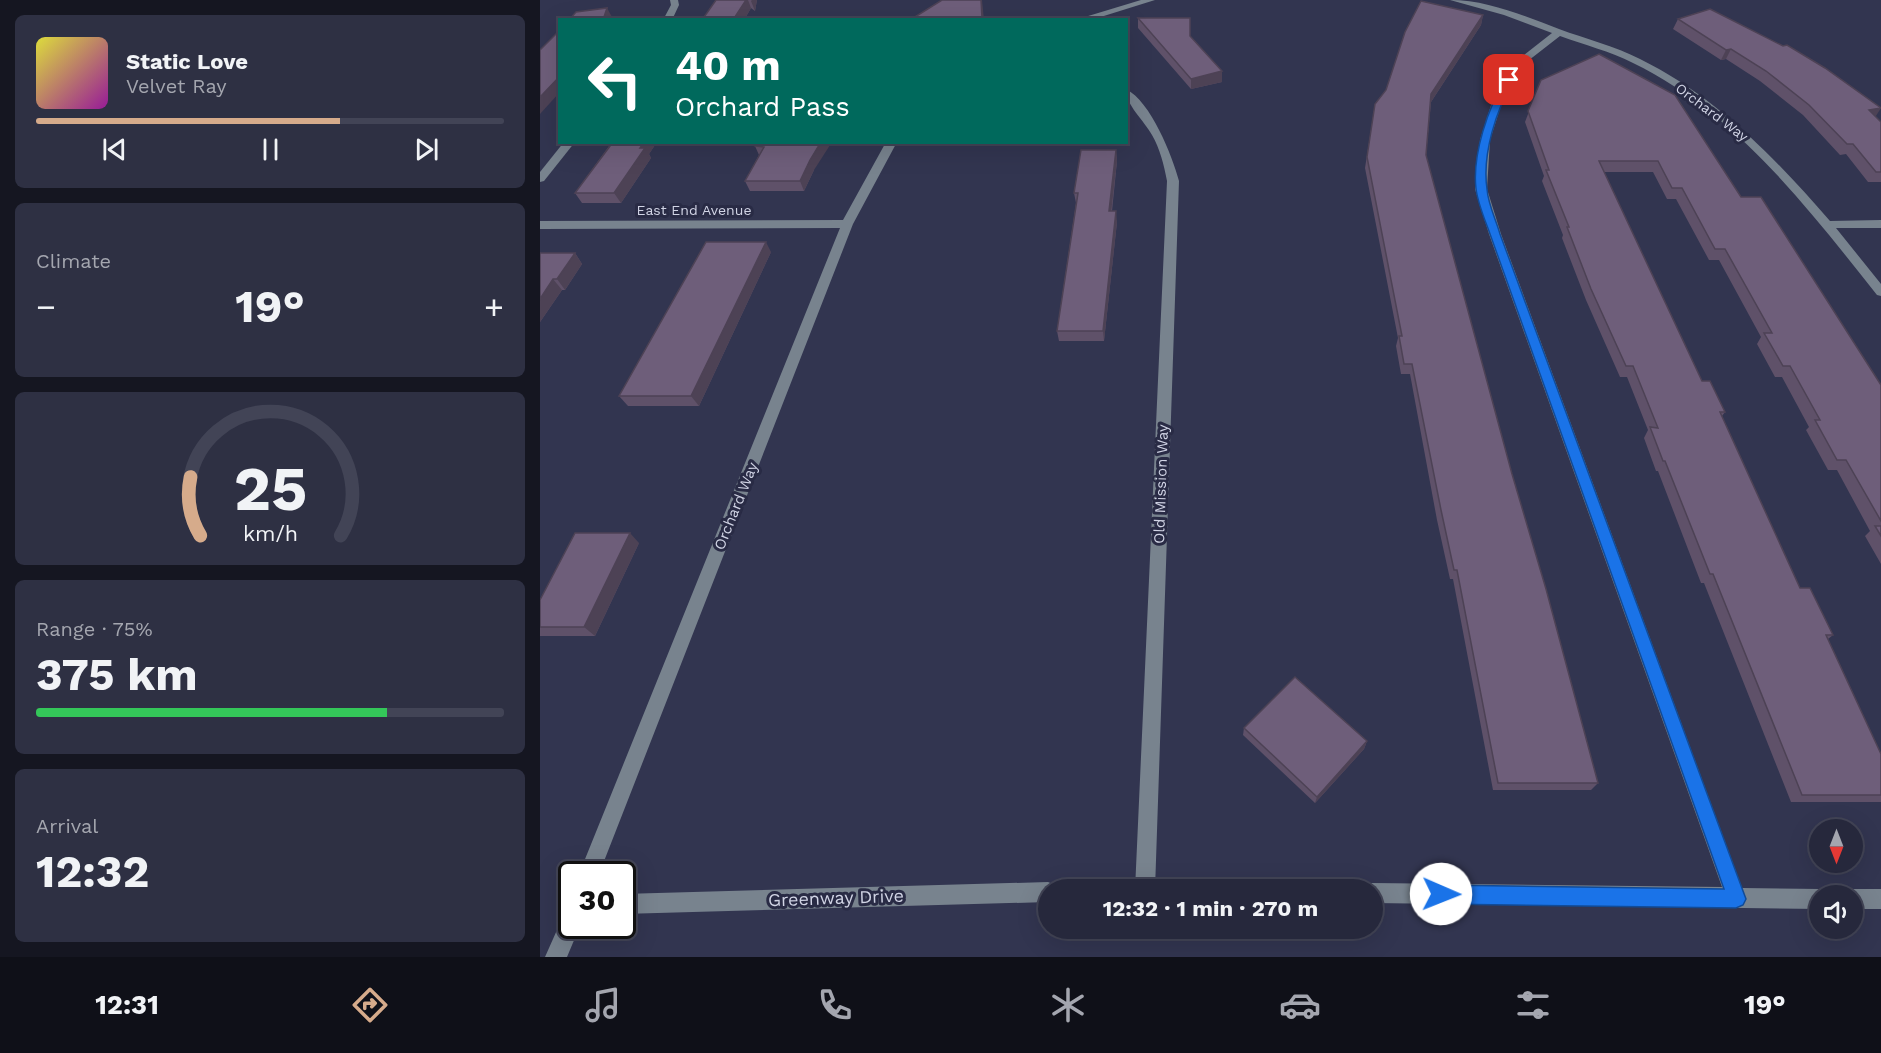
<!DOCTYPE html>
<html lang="en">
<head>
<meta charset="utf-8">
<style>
  body { margin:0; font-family:"Work Sans",sans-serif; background:#2e3043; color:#f1f3f6; height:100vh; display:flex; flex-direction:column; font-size:22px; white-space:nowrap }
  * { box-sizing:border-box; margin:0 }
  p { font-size:20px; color:#a4a6af }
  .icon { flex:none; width:33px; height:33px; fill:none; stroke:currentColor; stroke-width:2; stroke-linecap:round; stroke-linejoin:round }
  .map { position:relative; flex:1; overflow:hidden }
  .drawer { display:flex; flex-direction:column; gap:15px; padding:15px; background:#151621; width:540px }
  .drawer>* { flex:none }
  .banner { position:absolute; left:18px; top:18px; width:570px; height:126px; border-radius:0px; box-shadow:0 6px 24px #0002,0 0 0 2px #424456; background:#00695c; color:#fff; overflow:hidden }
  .needle { width:39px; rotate:180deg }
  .tools { position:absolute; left:1269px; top:819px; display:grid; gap:12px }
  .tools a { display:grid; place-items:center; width:54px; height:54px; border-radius:50%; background:#26283c; box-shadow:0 6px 24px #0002,0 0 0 2px #424456; font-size:30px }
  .speed { position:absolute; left:18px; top:861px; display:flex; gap:12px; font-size:30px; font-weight:700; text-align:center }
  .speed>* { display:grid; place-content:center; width:78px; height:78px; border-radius:50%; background:#26283c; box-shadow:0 6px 24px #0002,0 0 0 2px #424456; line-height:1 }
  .speed .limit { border:3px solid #111; border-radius:9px; background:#fff; color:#111 }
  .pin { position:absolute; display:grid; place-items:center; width:51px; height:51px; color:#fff; margin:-26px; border-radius:12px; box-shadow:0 3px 9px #0006 }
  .me { position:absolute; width:66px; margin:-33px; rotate:91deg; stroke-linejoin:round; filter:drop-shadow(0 0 4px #0008) }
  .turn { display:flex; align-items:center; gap:21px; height:126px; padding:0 18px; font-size:27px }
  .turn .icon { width:78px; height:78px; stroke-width:2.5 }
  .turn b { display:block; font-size:42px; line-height:51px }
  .big { font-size:45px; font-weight:700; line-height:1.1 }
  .drawer .tile { flex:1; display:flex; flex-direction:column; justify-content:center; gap:9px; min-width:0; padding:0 21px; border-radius:9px; background:#2e3043 }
  .drawer .dial { align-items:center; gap:0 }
  .dial svg { height:156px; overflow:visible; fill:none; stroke:#424456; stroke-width:7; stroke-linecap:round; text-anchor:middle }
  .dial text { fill:#f1f3f6; stroke:none }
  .song { display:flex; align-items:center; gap:18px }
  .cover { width:72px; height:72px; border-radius:9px; background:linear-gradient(135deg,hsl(60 70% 55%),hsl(300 70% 35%)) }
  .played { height:6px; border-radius:3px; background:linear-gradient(90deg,#d6ab8b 65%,#424456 65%) }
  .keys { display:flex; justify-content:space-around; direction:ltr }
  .heat { display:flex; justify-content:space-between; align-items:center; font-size:33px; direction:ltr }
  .charge { height:9px; border-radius:4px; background:linear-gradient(90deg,#34c759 75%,#424456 0) }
  .trip { position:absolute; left:498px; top:879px; width:345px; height:60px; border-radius:30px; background:#26283c; box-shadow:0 6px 24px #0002,0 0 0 2px #424456; font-weight:700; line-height:60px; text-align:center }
  .dock { display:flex; height:96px; justify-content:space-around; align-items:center; background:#0f1018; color:#a4a6af }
  .dock .icon { width:42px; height:42px }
  .dock .active { color:#d6ab8b }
  .dock b { font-size:27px; color:#f1f3f6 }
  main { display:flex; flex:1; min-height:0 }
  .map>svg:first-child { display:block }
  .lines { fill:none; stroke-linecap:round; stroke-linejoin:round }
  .minor { fill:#78838e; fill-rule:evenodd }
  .wall { fill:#5f5169 }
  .shaded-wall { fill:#4d4255 }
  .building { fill:#6e5e7a; stroke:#4d4255; stroke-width:1.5 }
  .route { fill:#1a73e8; stroke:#114b97; stroke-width:1.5 }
  .labels { text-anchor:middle; stroke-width:6; stroke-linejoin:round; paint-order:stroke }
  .far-street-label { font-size:14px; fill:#d1d4e5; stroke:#292b45 }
  .street-label { font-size:15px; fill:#d1d4e5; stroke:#292b45 }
  .near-street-label { font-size:18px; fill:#d1d4e5; stroke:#292b45 }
</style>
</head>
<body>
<main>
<section class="drawer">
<div class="tile">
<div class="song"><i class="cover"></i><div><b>Static Love</b><p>Velvet Ray</p></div></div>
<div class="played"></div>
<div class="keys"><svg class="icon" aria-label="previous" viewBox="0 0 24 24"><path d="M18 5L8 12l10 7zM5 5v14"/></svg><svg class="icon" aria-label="pause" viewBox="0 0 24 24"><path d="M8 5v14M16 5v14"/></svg><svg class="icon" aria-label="next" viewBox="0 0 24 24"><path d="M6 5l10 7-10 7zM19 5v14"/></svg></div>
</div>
<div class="tile"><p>Climate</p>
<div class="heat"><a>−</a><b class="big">19°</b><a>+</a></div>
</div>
<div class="tile dial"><svg viewBox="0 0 100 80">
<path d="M14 69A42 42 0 1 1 86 69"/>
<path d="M14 69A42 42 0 0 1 9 39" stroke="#d6ab8b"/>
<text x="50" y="56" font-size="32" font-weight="700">25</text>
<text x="50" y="72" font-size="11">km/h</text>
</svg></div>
<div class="tile"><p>Range · 75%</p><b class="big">375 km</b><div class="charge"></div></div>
<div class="tile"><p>Arrival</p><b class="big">12:32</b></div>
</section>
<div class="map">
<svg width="1341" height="957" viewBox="0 0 1341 957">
  <rect width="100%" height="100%" fill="#323550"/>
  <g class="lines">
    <g class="minor">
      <path d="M130 0H138L139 5 132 20H123L131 5Z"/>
      <path d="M601 0H615L551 20H535Z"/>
      <path d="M910 0C948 0 984 16 1019 29 1046 39 1075 46 1100 59 1177 97 1235 158 1290 221L1341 220V228H1296L1341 284V296L1337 295C1267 207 1196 113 1093 63 1070 51 1044 45 1020 36L984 64 963 99 950 140 947 189 961 234 1202 888 1280 889 1287 892 1289 896H1280V909L832 903V890H823L825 886 832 883 1182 887 949 234 935 189 940 140 953 99 975 62 1012 33 964 15Z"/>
      <path d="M586 89C611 102 632 155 639 181L615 890H595L627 181C624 165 620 149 612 135 604 120 586 106 586 89Z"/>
      <path d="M24 142H35L4 181 0 182V172Z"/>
      <path d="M346 142H357L313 224 59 874H39L300 228 0 229V221L303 220Z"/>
      <path d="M508 882 515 885 517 890H508V902L82 914V894Z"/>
      <path d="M1312 889H1341V909H1312V896H1303L1305 892Z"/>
      <path d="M32 909V926H40L27 957H5L25 912Z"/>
    </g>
  </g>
  <g class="wall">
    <path d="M176 0H217L215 11 211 8 204 20H162Z"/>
    <path d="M943 15 941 25 891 102 886 155 972 474 1058 783 1051 790H953L913 579H910L897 520 870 374H861L856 346 858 338 825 168 835 104 846 90Z"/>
    <path d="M598 18 650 36 682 71V82L651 89 598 28Z"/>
    <path d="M1138 19 1336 117 1341 122V182H1328L1306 154 1300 155 1263 115 1220 81 1186 59 1181 60 1133 29Z"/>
    <path d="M1001 80 1201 197 1341 385V564L1325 536 1330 531 1297 470H1288L1266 430 1269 427 1242 377H1235L1217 344 1221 337 1179 260H1169L1136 199H1127L1113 172H1064L1162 381 1185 412 1182 416 1260 588 1293 635 1288 639 1341 754V802H1251L1164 583H1161L1118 471H1116L1104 438 1108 430 1087 377H1080L1046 300 1022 238 1023 235 1002 181 1004 176 985 122Z"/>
    <path d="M72 142H117L109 154 111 158 81 203H42L35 193Z"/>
    <path d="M218 142 274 170 264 191H210L205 181 219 155 215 146Z"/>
    <path d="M576 150 577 161 572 211 577 222 564 341H519L517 331 536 203 534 193Z"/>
    <path d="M231 252 159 406H88L79 396Z"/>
    <path d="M0 253H35L42 264 25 290H22L0 322Z"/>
    <path d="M99 543 55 636H0V600Z"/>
    <path d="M704 728 827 741 824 749 775 803 703 735Z"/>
  </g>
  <g class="shaded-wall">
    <path d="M206 0H208L211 8 204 20H193Z"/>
    <path d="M212 0H217L215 11 211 1Z"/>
    <path d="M441 0H442L444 20H439Z"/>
    <path d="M67 8 72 17 71 20H63Z"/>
    <path d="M943 15 941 25 889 105 891 94Z"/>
    <path d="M1191 49 1186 59 1181 60 1186 50Z"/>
    <path d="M682 71V82L651 89V79Z"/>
    <path d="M20 76V92L0 114V97Z"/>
    <path d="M1341 108 1334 119 1329 110Z"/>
    <path d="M104 142H117L109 154 111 158 81 203 74 193Z"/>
    <path d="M281 142H292L274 170 264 191 260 181 270 160Z"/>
    <path d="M576 150 577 161 570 222 569 211Z"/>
    <path d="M576 211 577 222 564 341 563 331Z"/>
    <path d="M226 242 231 252 159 406 151 396Z"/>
    <path d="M35 253 42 264 25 290 17 279Z"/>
    <path d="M13 279 22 290 0 322V299Z"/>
    <path d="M90 533 99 543 55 636 44 627Z"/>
    <path d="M827 741 824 749 775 803 777 797Z"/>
  </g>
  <g class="building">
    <path d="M176 0H206L193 20H162Z"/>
    <path d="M402 0H441L442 18 439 20H370Z"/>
    <path d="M881 1 943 15 891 94 886 155 972 474 1006 589 1058 783H958L917 570H914L901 510 872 364H864L859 336H862L827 157 835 104 846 90 865 32Z"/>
    <path d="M67 8 63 20H29L36 12Z"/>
    <path d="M1170 9 1243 46 1247 45 1285 68 1341 108 1329 110 1341 122V172H1336L1313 144H1307L1269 105 1226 71 1191 49 1186 50 1138 19Z"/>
    <path d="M598 18H650V36L682 71 651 79Z"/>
    <path d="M20 30V76L0 97V50Z"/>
    <path d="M1059 54 1135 95 1201 197H1221L1341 385V521L1306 460H1297L1275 420H1280L1250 366H1243L1224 333H1232L1185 249H1175L1142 188H1132L1118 161H1059L1162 381H1170L1185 412H1180L1260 588H1270L1293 635H1286L1341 754V795H1262L1173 574H1170L1125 461H1123L1110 427 1118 428 1093 366H1086L1051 289 1027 227H1029L1006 170H1009L988 111 1001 80Z"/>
    <path d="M73 142H104L100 148H105L74 193H35Z"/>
    <path d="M218 142H281L270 160 260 181H205L224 147 215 146Z"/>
    <path d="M541 150H576L569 211H576L563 331H517L538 193H534Z"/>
    <path d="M166 242H226L151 396H79Z"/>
    <path d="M0 253H35L17 279H13L0 299Z"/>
    <path d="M1335 526H1341V536Z"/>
    <path d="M35 533H90L44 627H0V600Z"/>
    <path d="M755 677 827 741 777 797 704 728Z"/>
  </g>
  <path class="route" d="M966 78 974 80C956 110 942 154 947 189 948 204 956 220 960 234L1206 899 1203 905 1196 908 901 904 894 901 891 894 894 888 901 885 1184 889 950 234C945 220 938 204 936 189 932 155 948 107 966 78Z"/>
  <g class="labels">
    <g class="far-street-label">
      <text transform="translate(1172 112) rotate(37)" y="5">Orchard Way</text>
      <text x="154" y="215">East End Avenue</text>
    </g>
    <g class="street-label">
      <text transform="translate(621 484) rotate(-88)" y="5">Old Mission Way</text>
      <text transform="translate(196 506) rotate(-68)" y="5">Orchard Way</text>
    </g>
    <g class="near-street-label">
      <text transform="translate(296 898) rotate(-2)" y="6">Greenway Drive</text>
    </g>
  </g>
</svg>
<div class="tools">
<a><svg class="needle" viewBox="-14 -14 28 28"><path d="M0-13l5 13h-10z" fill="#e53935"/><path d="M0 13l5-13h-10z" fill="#a4a6af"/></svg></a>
<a><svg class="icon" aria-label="sound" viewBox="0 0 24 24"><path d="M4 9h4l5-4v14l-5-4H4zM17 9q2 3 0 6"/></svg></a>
</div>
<div class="speed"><div class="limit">30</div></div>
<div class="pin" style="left:969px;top:80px;background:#d93025"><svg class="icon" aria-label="arrive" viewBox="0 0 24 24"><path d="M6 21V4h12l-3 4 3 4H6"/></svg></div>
<svg class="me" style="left:901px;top:894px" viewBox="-20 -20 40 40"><circle r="19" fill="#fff"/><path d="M0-13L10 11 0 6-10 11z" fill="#1a73e8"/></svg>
<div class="trip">12:32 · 1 min · 270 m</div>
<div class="banner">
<div class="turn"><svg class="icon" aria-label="left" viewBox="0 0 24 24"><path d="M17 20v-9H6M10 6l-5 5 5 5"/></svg><div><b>40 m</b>Orchard Pass</div></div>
</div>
</div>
</main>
<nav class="dock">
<b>12:31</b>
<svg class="icon active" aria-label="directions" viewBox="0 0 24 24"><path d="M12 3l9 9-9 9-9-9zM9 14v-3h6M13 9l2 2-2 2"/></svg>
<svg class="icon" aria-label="music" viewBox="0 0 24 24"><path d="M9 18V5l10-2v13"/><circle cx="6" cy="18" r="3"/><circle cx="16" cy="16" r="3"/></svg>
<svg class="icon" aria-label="phone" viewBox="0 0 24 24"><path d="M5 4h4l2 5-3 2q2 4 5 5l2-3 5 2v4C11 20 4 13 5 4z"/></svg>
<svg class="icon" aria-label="climate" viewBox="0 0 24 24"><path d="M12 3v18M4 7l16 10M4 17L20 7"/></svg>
<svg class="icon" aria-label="car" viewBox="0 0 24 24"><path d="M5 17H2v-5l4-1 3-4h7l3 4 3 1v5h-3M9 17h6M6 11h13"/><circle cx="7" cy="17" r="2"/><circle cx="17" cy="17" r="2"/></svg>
<svg class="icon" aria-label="filters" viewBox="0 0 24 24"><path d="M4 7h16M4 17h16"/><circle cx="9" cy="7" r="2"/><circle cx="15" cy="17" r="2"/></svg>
<b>19°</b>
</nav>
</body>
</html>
